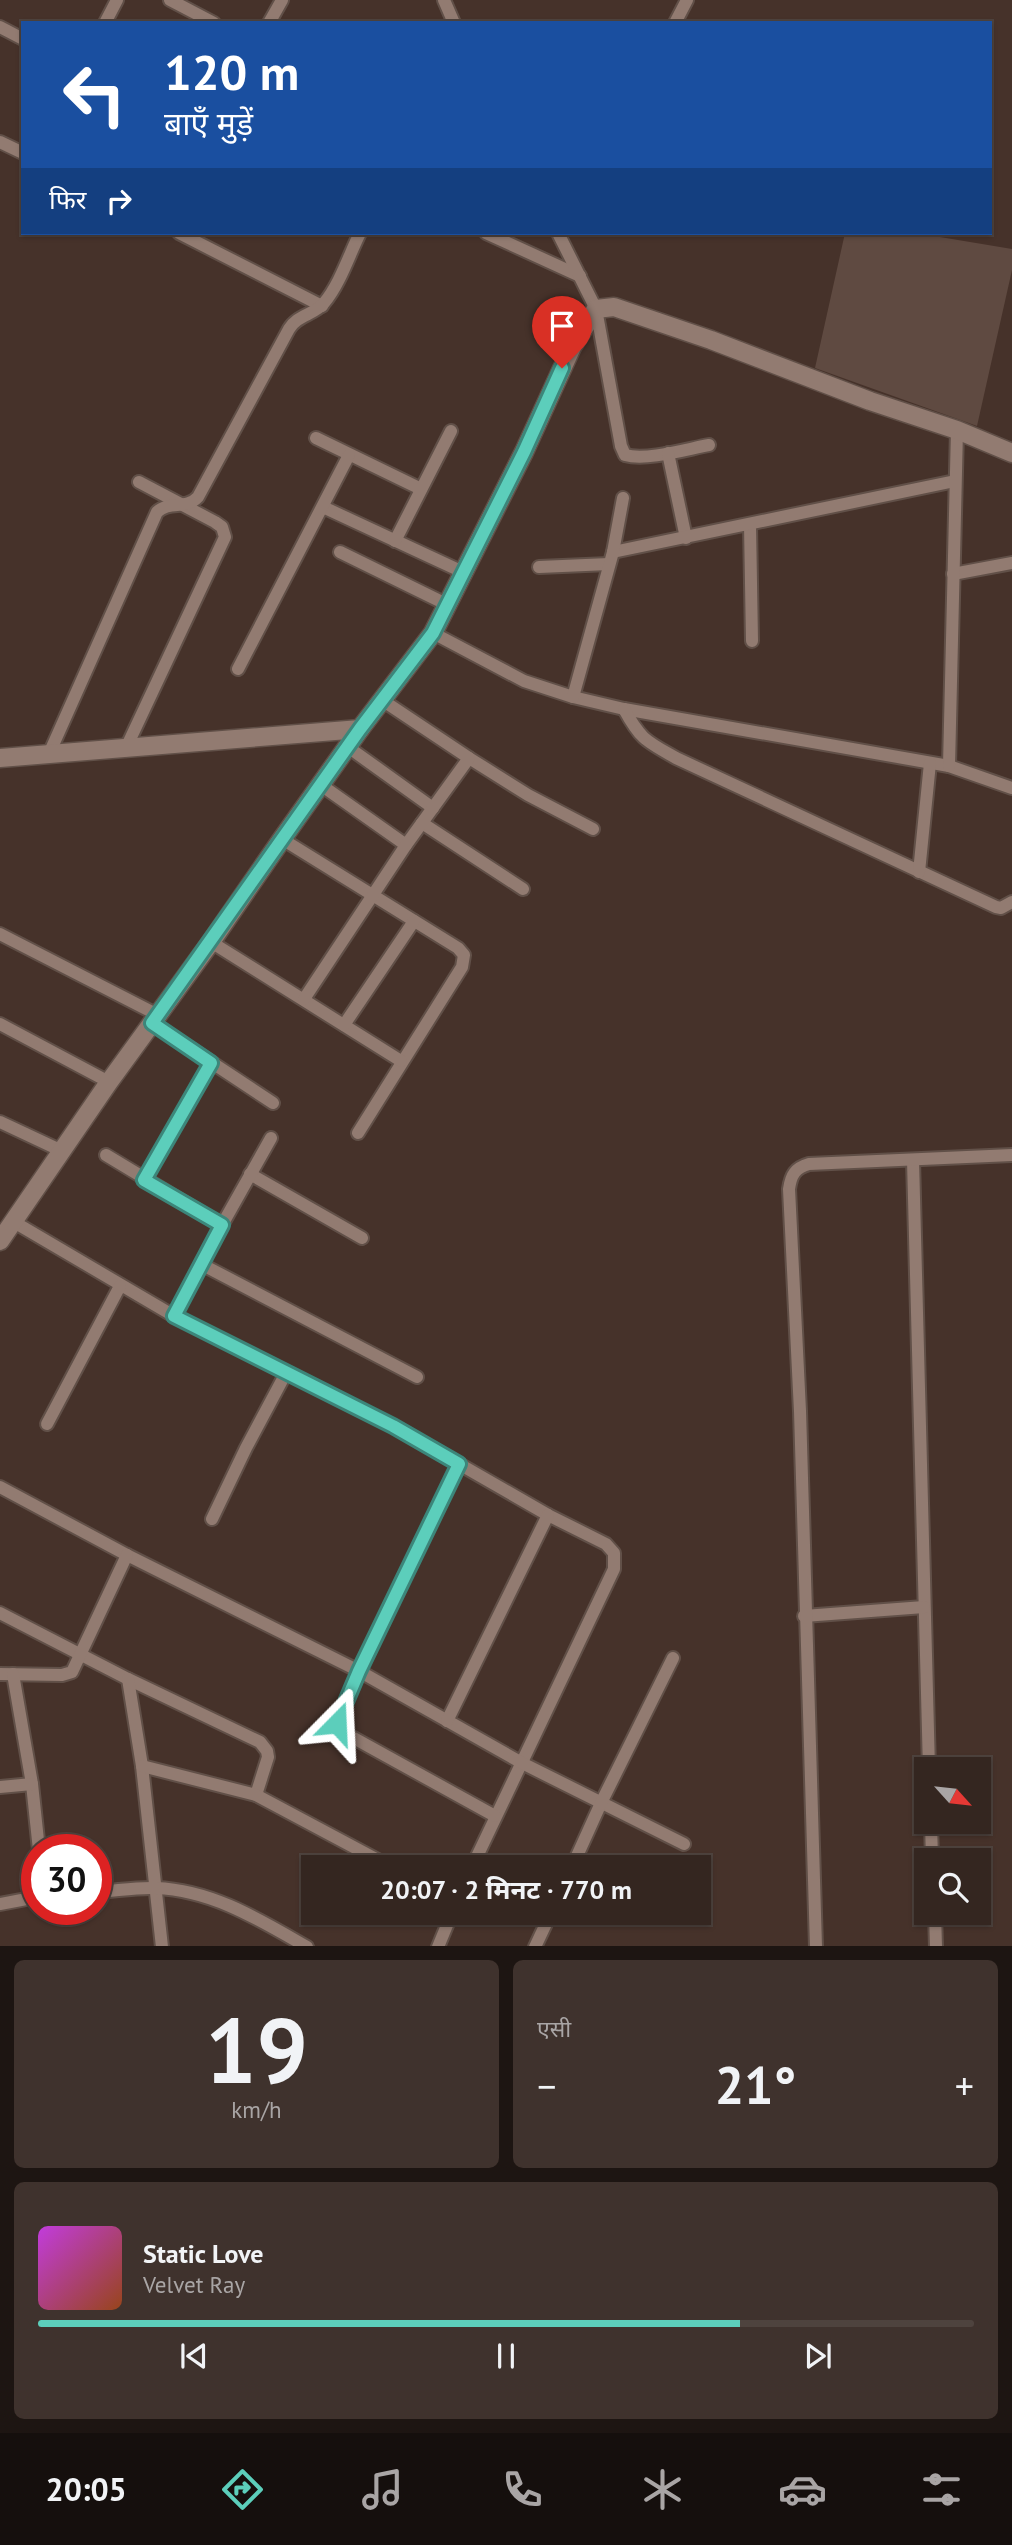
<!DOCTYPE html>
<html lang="hi">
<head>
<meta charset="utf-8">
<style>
  body { margin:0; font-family:"PT Sans","Noto Sans Devanagari",sans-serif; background:#3f322d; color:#f1f3f6; height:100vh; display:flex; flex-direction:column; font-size:26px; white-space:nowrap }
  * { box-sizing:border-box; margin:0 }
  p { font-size:23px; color:#a9a5a5 }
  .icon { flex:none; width:38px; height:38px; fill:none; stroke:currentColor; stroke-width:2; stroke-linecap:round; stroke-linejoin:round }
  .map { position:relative; height:1946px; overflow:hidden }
  .drawer { display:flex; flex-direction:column; gap:14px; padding:14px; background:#1d1512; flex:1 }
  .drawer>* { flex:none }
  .banner { position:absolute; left:21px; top:21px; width:971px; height:214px; border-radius:0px; box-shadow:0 2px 5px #0004,0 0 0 2px #4e433e; background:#1a4fa0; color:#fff; overflow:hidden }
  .needle { width:46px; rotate:117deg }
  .buttons { position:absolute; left:914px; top:1757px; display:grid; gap:14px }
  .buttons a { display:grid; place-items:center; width:77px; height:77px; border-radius:0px; background:#342620; box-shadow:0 2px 5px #0004,0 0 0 2px #4e433e; font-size:35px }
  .speed { position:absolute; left:21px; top:1834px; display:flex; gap:14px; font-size:35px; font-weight:700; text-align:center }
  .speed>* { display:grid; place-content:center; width:91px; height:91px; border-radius:50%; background:#342620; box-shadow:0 2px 5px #0004,0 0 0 2px #4e433e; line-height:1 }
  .speed .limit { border:10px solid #d22; background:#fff; color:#111 }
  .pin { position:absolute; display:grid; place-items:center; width:60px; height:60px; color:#fff; margin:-72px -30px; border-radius:50% 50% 50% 0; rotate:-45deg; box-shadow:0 0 7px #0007 }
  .pin .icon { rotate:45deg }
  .me { position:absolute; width:77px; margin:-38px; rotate:21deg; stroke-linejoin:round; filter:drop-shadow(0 0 5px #0008) }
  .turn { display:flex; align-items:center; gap:24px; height:147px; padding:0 28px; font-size:32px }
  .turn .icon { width:91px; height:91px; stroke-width:2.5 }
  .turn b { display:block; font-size:49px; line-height:60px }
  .then { display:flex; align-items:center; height:66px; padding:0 28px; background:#0003; gap:14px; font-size:26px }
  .big { font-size:52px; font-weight:700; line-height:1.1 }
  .drawer .tile { flex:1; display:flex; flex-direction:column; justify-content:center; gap:10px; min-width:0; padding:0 24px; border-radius:10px; background:#3f322d }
  .drawer .dial { align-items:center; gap:0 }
  .dial b { font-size:91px; line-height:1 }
  .song { display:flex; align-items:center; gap:21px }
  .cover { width:84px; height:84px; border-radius:10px; background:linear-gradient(135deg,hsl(290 70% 55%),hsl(20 70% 35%)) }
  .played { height:7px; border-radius:4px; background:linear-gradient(90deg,#5ccebb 75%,#4e433e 75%) }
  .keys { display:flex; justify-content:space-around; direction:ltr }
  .heat { display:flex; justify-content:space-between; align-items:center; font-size:38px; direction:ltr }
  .drawer .tiles { flex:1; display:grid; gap:14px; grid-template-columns:1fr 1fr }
  .tile:last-child { grid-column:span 2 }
  .trip { position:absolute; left:301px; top:1855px; width:410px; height:70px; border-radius:0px; background:#342620; box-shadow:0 2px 5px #0004,0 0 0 2px #4e433e; font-weight:700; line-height:70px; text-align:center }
  .tabs { display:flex; height:112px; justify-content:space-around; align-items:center; background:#150f0d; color:#a9a5a5 }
  .tabs .icon { width:49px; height:49px }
  .tabs .on { color:#5ccebb }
  .tabs b { font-size:32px; color:#f1f3f6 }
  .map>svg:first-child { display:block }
  .building { fill:#5f4a41 }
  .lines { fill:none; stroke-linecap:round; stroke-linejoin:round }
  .street-casing { stroke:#615048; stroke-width:16 }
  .secondary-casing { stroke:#615048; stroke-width:21 }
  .street { stroke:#927b71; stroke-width:12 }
  .secondary { stroke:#927b71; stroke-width:18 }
  .route-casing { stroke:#3c867a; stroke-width:18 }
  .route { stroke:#5ccebb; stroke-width:12 }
</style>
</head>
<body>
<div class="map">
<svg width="1012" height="1947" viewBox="0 0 1012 1947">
  <rect width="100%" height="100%" fill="#46322a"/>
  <path class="building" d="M845 233H916L1012 249V270L977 426 815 368Z"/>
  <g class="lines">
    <g class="street-casing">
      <g id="street">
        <path d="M170 0 214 23"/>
        <path d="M444 0 454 23"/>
        <path d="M105 23 117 0"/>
        <path d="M269 23 282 0"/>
        <path d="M675 23 687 0"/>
        <path d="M0 27 23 39"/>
        <path d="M0 142 23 153"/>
        <path d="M179 233 322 306"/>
        <path d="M486 233 580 276"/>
        <path d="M558 233 596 309 621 446 625 455C647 461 687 449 709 445"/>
        <path d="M316 438 421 489"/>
        <path d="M668 453 686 538"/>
        <path d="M323 507 465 573"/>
        <path d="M750 525 752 641"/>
        <path d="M395 541 451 431"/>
        <path d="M340 552 448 605"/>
        <path d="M613 552 955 481"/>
        <path d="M539 567 609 564"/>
        <path d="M953 574 1012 563"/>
        <path d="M433 633 524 681 573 697 624 709 949 766 1012 788"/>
        <path d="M238 669 349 455"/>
        <path d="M573 697 613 552 623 498"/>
        <path d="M624 709C641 740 646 741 676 758L996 907 1001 908 1012 902"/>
        <path d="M348 747 433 808"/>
        <path d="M126 748 225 537 222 527 215 522 139 482"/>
        <path d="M49 754 157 512C170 500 186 510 198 497L289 329C297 315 314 315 324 303 340 284 349 255 360 233"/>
        <path d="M469 758 528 795 593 829"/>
        <path d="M949 766 957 430"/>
        <path d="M321 785 406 845"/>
        <path d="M422 823 523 889"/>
        <path d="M282 839 458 948 464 955 462 967 358 1133"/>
        <path d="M919 872 930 763"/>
        <path d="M0 934 158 1015"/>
        <path d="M211 942 401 1061"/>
        <path d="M304 999 406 845 469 758 382 700"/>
        <path d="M152 1023 273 1103"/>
        <path d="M0 1024 109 1082"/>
        <path d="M344 1025 414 921"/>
        <path d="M0 1122 62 1151"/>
        <path d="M106 1155 222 1225"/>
        <path d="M913 1160 929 1769"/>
        <path d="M250 1174 362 1238"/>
        <path d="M144 1180 211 1063"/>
        <path d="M14 1222 174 1316 393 1426 548 1515 606 1544 614 1553V1569L472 1867"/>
        <path d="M201 1264 417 1377"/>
        <path d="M174 1316 222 1225 271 1138"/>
        <path d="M47 1424 120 1286"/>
        <path d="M459 1464 359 1671 337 1723 341 1731 495 1816"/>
        <path d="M0 1487 127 1555 359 1671 522 1763 684 1844"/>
        <path d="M212 1519 246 1448 286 1373"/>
        <path d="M0 1613 128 1679 260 1742 267 1751 268 1757 256 1795"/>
        <path d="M804 1616 924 1607"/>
        <path d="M0 1674 62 1675 72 1672 127 1555"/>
        <path d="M13 1674 32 1784 39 1850"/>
        <path d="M128 1679 142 1766 162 1947"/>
        <path d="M447 1721 548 1515"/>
        <path d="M142 1766 256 1795 391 1867"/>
        <path d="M0 1787 32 1784"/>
        <path d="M931 1822 932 1860"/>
        <path d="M572 1867 601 1803 673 1658"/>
        <path d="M96 1892C116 1891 136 1887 156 1888 212 1890 260 1920 307 1947"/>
        <path d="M0 1904 37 1897"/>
        <path d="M935 1913 936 1947"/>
        <path d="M438 1947 452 1913"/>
        <path d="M535 1947 551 1913"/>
        <path d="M816 1947 800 1411 789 1189C791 1175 795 1168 809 1164L1012 1155"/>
      </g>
    </g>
    <g class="secondary-casing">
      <g id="secondary">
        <path d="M0 758 360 729"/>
        <path d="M0 1241 109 1082 211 942 282 839 360 729 433 633 524 452 572 347 596 309 614 307 711 340 870 401 957 430 1012 453"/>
      </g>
    </g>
    <use href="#street" class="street"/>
    <use href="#secondary" class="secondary"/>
  </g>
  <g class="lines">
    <g class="route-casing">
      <path id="route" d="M337 1723 359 1671 459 1464 393 1426 174 1316 222 1225 144 1180 211 1063 152 1023 360 729 433 633 524 452 562 368"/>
    </g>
    <use href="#route" class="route"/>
  </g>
</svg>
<div class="buttons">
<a><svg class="needle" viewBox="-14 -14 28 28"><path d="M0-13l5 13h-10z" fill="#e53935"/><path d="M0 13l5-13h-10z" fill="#a9a5a5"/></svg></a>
<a><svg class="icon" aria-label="search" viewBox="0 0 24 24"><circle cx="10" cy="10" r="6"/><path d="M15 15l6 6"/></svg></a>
</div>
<div class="speed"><div class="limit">30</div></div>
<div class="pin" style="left:562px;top:368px;background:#d93025"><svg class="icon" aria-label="arrive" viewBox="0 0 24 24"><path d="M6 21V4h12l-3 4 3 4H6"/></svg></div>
<svg class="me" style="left:337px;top:1723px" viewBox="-20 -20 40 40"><path d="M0-17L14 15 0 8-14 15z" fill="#5ccebb" stroke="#fff" stroke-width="4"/></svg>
<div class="trip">20:07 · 2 मिनट · 770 m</div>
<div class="banner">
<div class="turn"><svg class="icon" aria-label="left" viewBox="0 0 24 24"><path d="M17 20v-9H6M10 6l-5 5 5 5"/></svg><div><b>120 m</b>बाएँ मुड़ें</div></div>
<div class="then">फिर<svg class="icon" aria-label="right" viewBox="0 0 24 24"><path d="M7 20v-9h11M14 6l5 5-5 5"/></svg></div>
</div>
</div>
<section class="drawer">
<div class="tiles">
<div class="tile dial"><b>19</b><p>km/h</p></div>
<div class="tile"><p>एसी</p>
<div class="heat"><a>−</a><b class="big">21°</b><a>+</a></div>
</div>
<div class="tile">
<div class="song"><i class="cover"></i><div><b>Static Love</b><p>Velvet Ray</p></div></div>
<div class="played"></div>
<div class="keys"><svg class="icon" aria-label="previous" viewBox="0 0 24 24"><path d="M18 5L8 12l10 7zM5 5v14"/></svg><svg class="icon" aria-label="pause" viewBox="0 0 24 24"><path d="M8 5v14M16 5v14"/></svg><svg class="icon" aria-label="next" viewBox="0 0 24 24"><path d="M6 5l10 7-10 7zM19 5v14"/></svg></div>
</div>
</div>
</section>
<nav class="tabs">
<b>20:05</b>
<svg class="icon on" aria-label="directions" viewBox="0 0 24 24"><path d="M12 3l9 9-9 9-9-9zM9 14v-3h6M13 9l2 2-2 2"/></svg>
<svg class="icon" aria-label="music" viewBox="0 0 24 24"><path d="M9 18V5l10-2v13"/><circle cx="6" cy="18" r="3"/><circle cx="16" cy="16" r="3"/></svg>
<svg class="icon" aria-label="phone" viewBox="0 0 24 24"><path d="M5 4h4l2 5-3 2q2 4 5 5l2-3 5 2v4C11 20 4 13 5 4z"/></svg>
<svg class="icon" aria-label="climate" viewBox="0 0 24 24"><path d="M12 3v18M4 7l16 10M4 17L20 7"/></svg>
<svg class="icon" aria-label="car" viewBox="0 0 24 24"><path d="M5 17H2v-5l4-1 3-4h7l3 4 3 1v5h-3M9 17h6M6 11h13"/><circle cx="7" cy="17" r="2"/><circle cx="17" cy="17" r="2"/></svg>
<svg class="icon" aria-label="filters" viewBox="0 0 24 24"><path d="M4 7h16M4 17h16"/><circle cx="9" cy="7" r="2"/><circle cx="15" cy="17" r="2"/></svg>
</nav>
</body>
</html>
